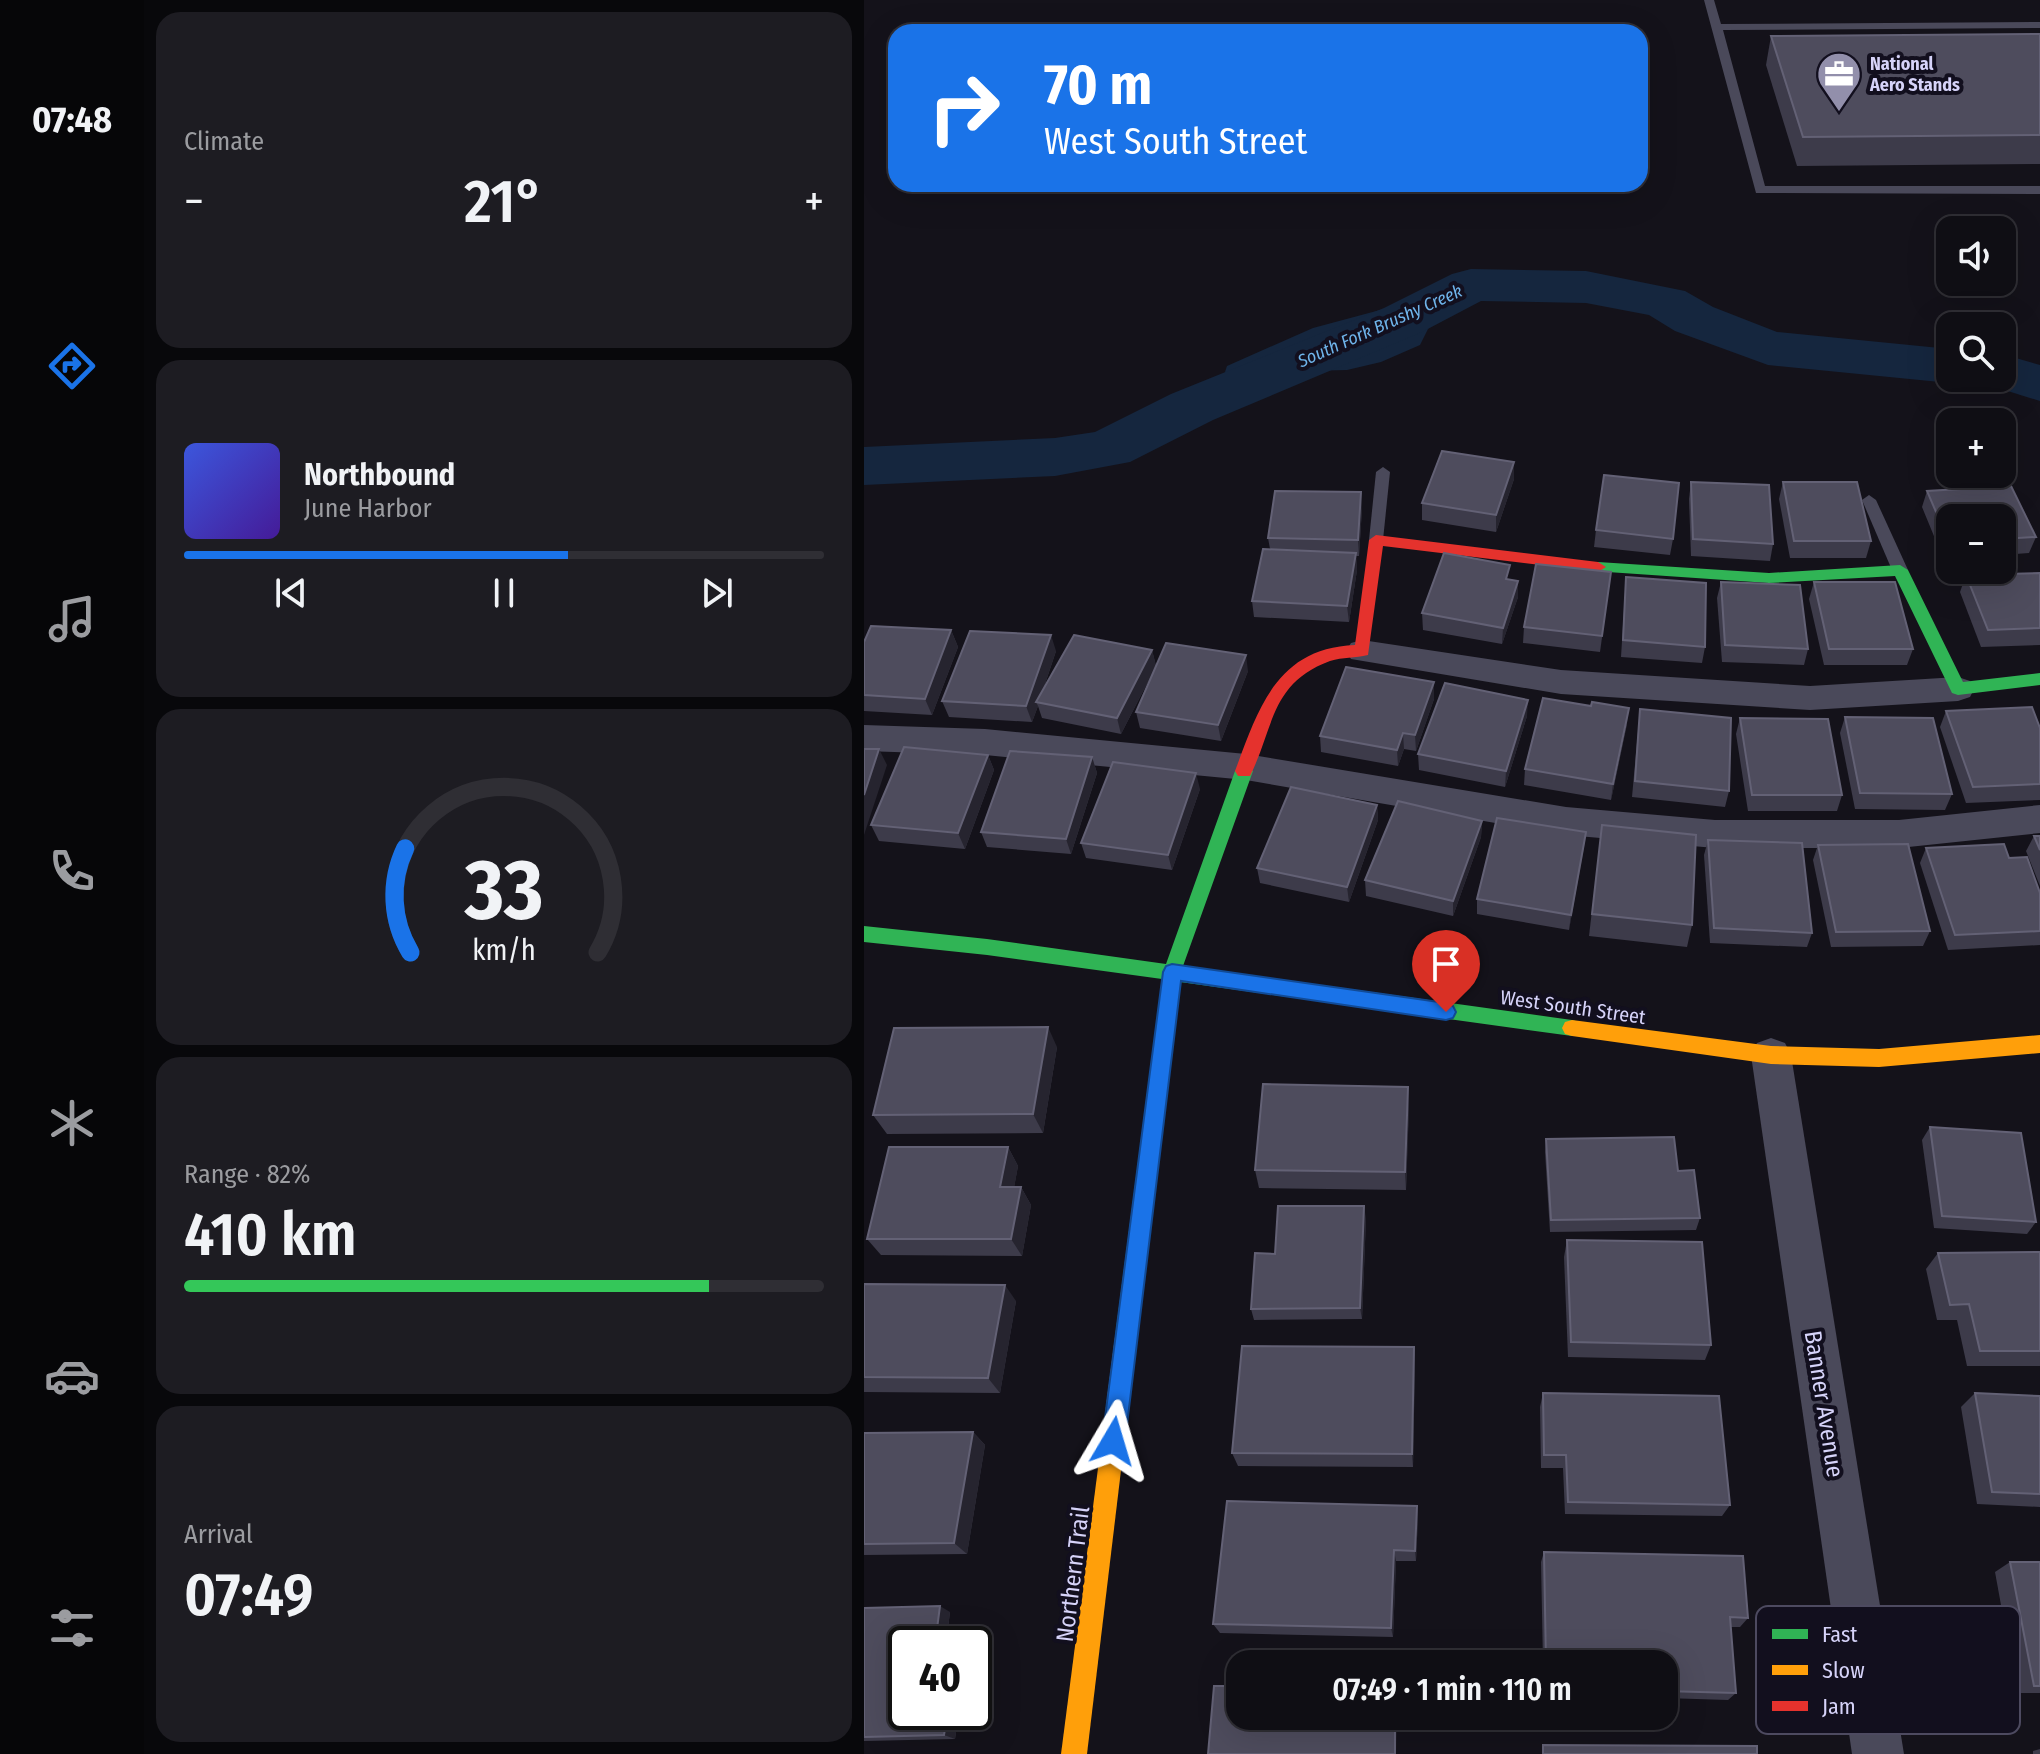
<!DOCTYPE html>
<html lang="en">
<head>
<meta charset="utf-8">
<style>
  body { margin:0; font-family:"Fira Sans Condensed",sans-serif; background:#1d1c22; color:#f1f3f6; height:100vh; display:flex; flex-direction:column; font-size:30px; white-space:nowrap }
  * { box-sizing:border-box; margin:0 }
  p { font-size:26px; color:#9b9ca0 }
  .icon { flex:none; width:44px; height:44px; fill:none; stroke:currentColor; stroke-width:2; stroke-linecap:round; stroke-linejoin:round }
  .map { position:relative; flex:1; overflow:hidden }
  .drawer { display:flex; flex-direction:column; gap:12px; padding:12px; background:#08080b; width:720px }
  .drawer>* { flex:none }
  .banner { position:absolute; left:24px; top:24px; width:760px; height:168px; border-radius:24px; box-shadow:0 8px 32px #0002,0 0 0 2px #2f2e34; background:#1a73e8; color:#fff; overflow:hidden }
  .controls { position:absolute; left:1072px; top:216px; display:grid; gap:16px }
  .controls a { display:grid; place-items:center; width:80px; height:80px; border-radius:16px; background:#0f0e14; box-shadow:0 8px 32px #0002,0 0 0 2px #2f2e34; font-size:40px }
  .speed { position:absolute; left:24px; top:1626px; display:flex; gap:16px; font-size:40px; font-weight:700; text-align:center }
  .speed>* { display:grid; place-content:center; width:104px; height:104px; border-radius:50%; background:#0f0e14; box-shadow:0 8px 32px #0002,0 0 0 2px #2f2e34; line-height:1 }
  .speed .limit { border:4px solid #111; border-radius:12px; background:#fff; color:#111 }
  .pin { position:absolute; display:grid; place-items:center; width:68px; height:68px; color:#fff; margin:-82px -34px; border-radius:50% 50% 50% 0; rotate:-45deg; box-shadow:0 0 8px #0007 }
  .pin .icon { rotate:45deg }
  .me { position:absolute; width:88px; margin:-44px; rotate:7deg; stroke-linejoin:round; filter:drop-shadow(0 0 6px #0008) }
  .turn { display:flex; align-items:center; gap:28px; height:168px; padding:0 24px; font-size:36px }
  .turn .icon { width:104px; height:104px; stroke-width:2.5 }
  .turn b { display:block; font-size:56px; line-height:68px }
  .big { font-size:60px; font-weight:600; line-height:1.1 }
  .drawer .card { flex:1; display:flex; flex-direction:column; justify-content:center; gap:12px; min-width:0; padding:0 28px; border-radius:24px; background:#1d1c22 }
  .drawer .dial { align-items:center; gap:0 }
  .dial svg { height:208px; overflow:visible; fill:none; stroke:#2f2e34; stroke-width:7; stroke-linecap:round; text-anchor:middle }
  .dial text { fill:#f1f3f6; stroke:none }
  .song { display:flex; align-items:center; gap:24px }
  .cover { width:96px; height:96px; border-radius:12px; background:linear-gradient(135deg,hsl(230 70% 55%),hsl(260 70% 35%)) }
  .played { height:8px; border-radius:4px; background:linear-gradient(90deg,#1a73e8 60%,#2f2e34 60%) }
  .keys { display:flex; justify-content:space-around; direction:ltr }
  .heat { display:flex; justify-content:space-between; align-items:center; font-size:44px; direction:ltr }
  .charge { height:12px; border-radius:6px; background:linear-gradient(90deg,#34c759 82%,#2f2e34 0) }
  .trip { position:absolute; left:362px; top:1650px; width:452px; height:80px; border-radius:24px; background:#0f0e14; box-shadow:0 8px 32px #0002,0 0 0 2px #2f2e34; font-weight:600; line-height:80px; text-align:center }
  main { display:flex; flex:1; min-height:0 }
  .dock { display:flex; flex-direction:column; width:144px; justify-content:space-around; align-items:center; background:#060608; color:#9b9ca0 }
  .dock .icon { width:56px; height:56px }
  .dock .active { color:#1a73e8 }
  .dock b { font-size:36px; color:#f1f3f6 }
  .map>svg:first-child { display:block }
  .water { fill:#15263e }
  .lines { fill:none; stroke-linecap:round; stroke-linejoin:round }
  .river { fill:#15263e; fill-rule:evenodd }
  .lane { fill:#4a495a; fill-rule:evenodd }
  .street { fill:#4a495a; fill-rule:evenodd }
  .fast { fill:#30b455; fill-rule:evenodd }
  .slow { fill:#ff9f0a; fill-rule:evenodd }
  .jam { fill:#e5322d; fill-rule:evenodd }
  .wall { fill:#3d3b4a }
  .shaded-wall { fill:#26242f }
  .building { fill:#4e4c5d; stroke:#636175; stroke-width:2 }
  .route { fill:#1a73e8; stroke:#114b97; stroke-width:2 }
  .labels { text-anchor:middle; stroke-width:8; stroke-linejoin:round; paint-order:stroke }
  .far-poi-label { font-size:18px; font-weight:bold; fill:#d6d3f9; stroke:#120f1e; text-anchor:start }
  .far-water-label { font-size:18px; font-style:italic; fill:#6fb4eb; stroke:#120f1e }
  .street-label { font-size:20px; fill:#d6d3f9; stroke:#120f1e }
  .near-street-label { font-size:24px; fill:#d6d3f9; stroke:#120f1e }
  .key { fill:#120f1e; stroke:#4d4a60; stroke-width:2 }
  .key-label { font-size:22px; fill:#d6d3f9 }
</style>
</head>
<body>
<main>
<nav class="dock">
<b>07:48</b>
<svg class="icon active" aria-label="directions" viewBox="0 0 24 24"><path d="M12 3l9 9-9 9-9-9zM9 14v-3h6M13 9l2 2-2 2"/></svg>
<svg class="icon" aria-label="music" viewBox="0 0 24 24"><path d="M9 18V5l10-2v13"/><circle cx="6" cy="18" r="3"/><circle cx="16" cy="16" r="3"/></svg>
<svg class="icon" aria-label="phone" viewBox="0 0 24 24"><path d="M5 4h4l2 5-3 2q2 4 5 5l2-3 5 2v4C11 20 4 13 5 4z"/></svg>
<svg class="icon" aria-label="climate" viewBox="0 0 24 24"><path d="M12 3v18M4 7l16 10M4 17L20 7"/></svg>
<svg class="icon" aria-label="car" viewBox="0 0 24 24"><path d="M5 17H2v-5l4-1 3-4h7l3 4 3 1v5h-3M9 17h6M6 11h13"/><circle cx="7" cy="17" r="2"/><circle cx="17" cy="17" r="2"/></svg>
<svg class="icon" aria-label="filters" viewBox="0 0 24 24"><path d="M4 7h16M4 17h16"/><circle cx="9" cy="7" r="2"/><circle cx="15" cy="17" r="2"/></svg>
</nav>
<section class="drawer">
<div class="card"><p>Climate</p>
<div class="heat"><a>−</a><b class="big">21°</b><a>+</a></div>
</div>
<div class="card">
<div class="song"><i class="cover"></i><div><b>Northbound</b><p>June Harbor</p></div></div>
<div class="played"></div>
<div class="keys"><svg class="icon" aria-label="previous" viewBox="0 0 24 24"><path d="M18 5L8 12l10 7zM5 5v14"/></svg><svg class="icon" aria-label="pause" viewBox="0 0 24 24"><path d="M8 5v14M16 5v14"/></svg><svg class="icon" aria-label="next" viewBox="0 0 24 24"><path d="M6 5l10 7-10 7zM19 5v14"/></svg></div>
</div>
<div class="card dial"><svg viewBox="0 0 100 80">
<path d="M14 69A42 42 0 1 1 86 69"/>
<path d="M14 69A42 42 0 0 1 12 29" stroke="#1a73e8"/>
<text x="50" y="56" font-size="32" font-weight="700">33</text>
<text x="50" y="72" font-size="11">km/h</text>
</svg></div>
<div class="card"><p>Range · 82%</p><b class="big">410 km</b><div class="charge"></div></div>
<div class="card"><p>Arrival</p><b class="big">07:49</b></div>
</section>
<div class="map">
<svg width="1176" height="1754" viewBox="0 0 1176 1754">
  <rect width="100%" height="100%" fill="#14121a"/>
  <path class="water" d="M531 306 550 307 566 325 556 345 517 362 483 370 443 371 353 396 363 366 449 328Z"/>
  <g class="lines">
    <g class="river">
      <path d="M607 269 722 271 821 291 849 307 913 332 1086 349V378H1106L1086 383 904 365 811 331 785 315 722 303 617 301 558 332 349 420 266 462 191 476 0 485V447L191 438 231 432 307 394 520 308 588 274Z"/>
      <path d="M1138 354 1176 365V401L1118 383 1114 378H1138Z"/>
    </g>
    <g class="lane">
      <path d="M840 0H850L857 24 1176 22V28L859 30 901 186H1176V194L892 193Z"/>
      <path d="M519 467 526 472 519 540 512 545 505 540 512 472Z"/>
      <path d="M1005 495 1012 500 1044 570 1041 574 1036 575 1028 570 998 500Z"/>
    </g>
    <g class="street">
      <path d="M498 640 697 670 946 686 1094 677 1106 681 1110 689 1106 697 1094 701 946 710 697 694 487 659 482 651 487 643Z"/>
      <path d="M0 725 121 729 382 754 702 807 851 820H1035L1176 805V833L1035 848H851L702 835 382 780 121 755 0 751Z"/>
      <path d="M907 1038 921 1043 927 1055 1040 1754H988L887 1055 893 1043Z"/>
    </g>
    <g class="fast">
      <path d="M734 562 905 573 1036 565 1044 570 1099 682 1176 673V685L1094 695 1088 693 1031 576 905 583 729 571 726 567Z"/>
      <path d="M380 764 389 771 319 966 708 1020 715 1022 718 1028 715 1034 708 1036 316 982 273 1337 270 1345 262 1348 254 1345 251 1337 298 979 123 955 0 942V926L123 939 302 964 371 771Z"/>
    </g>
    <g class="slow">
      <path d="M708 1020 907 1046 1015 1049 1176 1035V1053L1015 1067 907 1064 708 1036 701 1034 698 1028 701 1022Z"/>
      <path d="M262 1326 270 1329 273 1337 223 1754H197L251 1337 254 1329Z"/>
    </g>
    <path class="jam" d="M512 535 734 562 742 567 734 572 519 546 504 655C491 658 479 657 466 661 406 683 410 728 386 776H374L371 771C394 710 412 648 491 645L505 540Z"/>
  </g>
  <g class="wall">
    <path d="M1176 34V164L933 166 902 65 907 36Z"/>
    <path d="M650 462V479L632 532 558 520V503Z"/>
    <path d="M827 482 909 544 906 561 827 556 825 499Z"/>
    <path d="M919 482 1007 541 1002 558H926L915 499Z"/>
    <path d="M1147 486 1172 537 1165 553 1138 555V518H1086V558H1079L1058 507 1063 491Z"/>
    <path d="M498 508 495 556H492L493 570 485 622 390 617 388 601 406 549 404 538Z"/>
    <path d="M732 530 809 539 806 555 730 547Z"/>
    <path d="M747 572 736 652 659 643 660 627Z"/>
    <path d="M1176 573V645L1117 647 1096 592 1102 575Z"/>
    <path d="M762 577 841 647 838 663 757 657Z"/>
    <path d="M646 579 654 581V597L638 644 559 630 558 613Z"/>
    <path d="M857 582 944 649 940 665 858 662 853 598Z"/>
    <path d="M950 582 1049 649 1043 665H960L945 599Z"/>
    <path d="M87 630 94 647 68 715 0 711V642Z"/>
    <path d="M288 650 292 666 257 734 178 718 174 706 168 722 85 717 78 701 192 651 179 690Z"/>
    <path d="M384 671 357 741 276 728 272 712Z"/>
    <path d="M570 682V699L552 751 540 749 534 766 457 752 456 736Z"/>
    <path d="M776 709 865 791 861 807 768 797Z"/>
    <path d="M1082 711 1176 728V800L1102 803 1076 727Z"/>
    <path d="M663 716 641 787 555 770 554 754Z"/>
    <path d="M981 717 1088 794 1081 810 991 809 976 733Z"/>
    <path d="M876 718 978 795 973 811H884L872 734Z"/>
    <path d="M763 724 747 800 660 785 661 769Z"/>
    <path d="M124 755 130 770 101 849 15 841 7 825Z"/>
    <path d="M228 757 233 773 207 854 123 847 117 832Z"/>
    <path d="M336 789 308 870 222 858 217 843Z"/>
    <path d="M513 805 514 820 485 902 396 883 393 868Z"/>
    <path d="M618 821 617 837 589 916 502 896 501 880Z"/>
    <path d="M738 825 828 925 823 947 725 936Z"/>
    <path d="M722 832 705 930 613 914V899Z"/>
    <path d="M1170 836H1176V886L1162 851Z"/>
    <path d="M844 840 948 933 943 947 846 943 840 855Z"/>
    <path d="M954 845 1066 931 1059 946 967 947 949 860Z"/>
    <path d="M1062 848 1145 858 1176 893V945L1084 950 1056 863Z"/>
    <path d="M193 1047 179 1133 23 1134 9 1115Z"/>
    <path d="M545 1106 542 1190 395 1188 391 1170Z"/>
    <path d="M1066 1127 1172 1222 1163 1234 1070 1228 1058 1140Z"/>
    <path d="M682 1139 814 1171 836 1218 832 1230 686 1232 681 1152Z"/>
    <path d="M144 1147 154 1166 150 1187H157L167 1205 158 1256 17 1255 3 1239Z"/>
    <path d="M502 1218 498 1319 390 1320 387 1309 411 1254Z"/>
    <path d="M703 1240 847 1345 841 1360 704 1357 700 1257Z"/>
    <path d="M1176 1252V1366H1103L1093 1320H1073L1062 1269 1074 1253Z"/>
    <path d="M0 1284 152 1301 136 1393 0 1392Z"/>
    <path d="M550 1347 551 1362 549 1467 374 1466 368 1453Z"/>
    <path d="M679 1393 866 1505 858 1516 701 1514 699 1468H677L676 1407Z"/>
    <path d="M1111 1393 1176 1396V1507L1113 1504 1097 1407Z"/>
    <path d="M109 1432 121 1445 103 1554 0 1555V1433Z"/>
    <path d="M553 1506 554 1517 552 1561H532L529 1637 356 1633 349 1624Z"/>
    <path d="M680 1552 884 1618 876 1627H867L872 1693 864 1700 800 1698V1664H679L677 1562Z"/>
    <path d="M1146 1562H1176V1693H1153L1131 1572Z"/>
    <path d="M0 1608 86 1612 82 1644H42V1712H95L91 1739 0 1741Z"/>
    <path d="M1176 1749V1754H1169V1751Z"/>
  </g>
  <g class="shaded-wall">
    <path d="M650 462V479L632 532V515Z"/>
    <path d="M497 492 498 508 495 556 494 540Z"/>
    <path d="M492 553 493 570 485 622 483 606Z"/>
    <path d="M654 581V597L638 644 639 628Z"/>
    <path d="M87 630 94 647 68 715 61 699Z"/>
    <path d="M187 635 192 651 175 702H172L174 706 168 722 162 706Z"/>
    <path d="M288 650 292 666 257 734 253 718Z"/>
    <path d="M382 655 384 671 357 741 354 725Z"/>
    <path d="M570 682V699L552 751 551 735Z"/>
    <path d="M664 700 663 716 641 787 642 771Z"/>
    <path d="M765 708 763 724 747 800 749 784Z"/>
    <path d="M539 733 540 749 534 766 533 750Z"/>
    <path d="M15 749 23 765 0 835V795Z"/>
    <path d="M124 755 130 770 101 849 94 833Z"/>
    <path d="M228 757 233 773 207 854 202 839Z"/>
    <path d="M332 773 336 789 308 870 304 855Z"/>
    <path d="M513 805 514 820 485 902 483 887Z"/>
    <path d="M618 821 617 837 589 916V901Z"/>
    <path d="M722 832 720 848 705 930 707 915Z"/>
    <path d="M184 1027 193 1047 179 1133 169 1114Z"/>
    <path d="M544 1087 545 1106 542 1190 541 1172Z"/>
    <path d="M144 1147 154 1166 147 1205 136 1187Z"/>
    <path d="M157 1187 167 1205 158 1256 147 1239Z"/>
    <path d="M500 1206 502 1218 498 1319 496 1308Z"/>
    <path d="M141 1285 152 1301 136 1393 124 1378Z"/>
    <path d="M550 1347 551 1362 549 1467 548 1454Z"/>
    <path d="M109 1432 121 1445 103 1554 90 1543Z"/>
    <path d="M553 1506 554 1517 552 1561 551 1551Z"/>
    <path d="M530 1550 532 1561 529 1637 527 1628Z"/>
    <path d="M76 1606 86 1612 82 1644H71Z"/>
    <path d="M84 1712H95L91 1739 80 1735Z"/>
    <path d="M531 1716H533L532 1754H531Z"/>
  </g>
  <g class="building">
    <path d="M1176 34V135L939 137 907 36Z"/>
    <path d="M578 451 650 462 632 515 558 503Z"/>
    <path d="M740 475 815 483 809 539 732 530Z"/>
    <path d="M827 482 905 485 909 544 829 539Z"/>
    <path d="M919 482H993L1007 541H930Z"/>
    <path d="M1147 486 1172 537 1138 539V518H1086L1085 542 1063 491Z"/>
    <path d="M411 491 497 492 494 540 404 538Z"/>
    <path d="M399 549 492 553 483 606 388 601Z"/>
    <path d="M580 553 646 565 642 579 654 581 639 628 558 613Z"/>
    <path d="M672 564 747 572 738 636 660 627Z"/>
    <path d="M1176 573V628L1124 630 1102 575Z"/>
    <path d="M762 577 842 583 841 647 759 640Z"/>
    <path d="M857 582 936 585 944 649 861 645Z"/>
    <path d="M950 582H1031L1049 649H965Z"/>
    <path d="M7 626 87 630 61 699 0 695V642Z"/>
    <path d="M106 631 187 635 162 706 78 701Z"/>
    <path d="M210 635 288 650 253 718 172 702Z"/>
    <path d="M302 643 382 655 354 725 272 712Z"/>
    <path d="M482 667 570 682 551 735 539 733 533 750 456 736Z"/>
    <path d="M581 683 664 700 642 771 554 754Z"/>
    <path d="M679 698 727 706 728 702 765 708 749 784 661 769Z"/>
    <path d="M1168 707 1176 728V784L1109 787 1082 711Z"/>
    <path d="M776 709 867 718 865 791 771 781Z"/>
    <path d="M981 717 1069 718 1088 794 996 793Z"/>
    <path d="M876 718 964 719 978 795H888Z"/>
    <path d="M40 747 124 755 94 833 7 825Z"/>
    <path d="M0 749H15L0 795Z"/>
    <path d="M146 751 228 757 202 839 117 832Z"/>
    <path d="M249 762 332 773 304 855 217 843Z"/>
    <path d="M427 787 513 805 483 887 393 868Z"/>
    <path d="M534 801 618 821 589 901 501 880Z"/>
    <path d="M633 818 722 832 707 915 613 899Z"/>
    <path d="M738 825 832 835 828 925 728 914Z"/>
    <path d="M1170 836H1176V850Z"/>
    <path d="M844 840 938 843 948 933 850 928Z"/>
    <path d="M1044 844 1066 931 972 932 954 845Z"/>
    <path d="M1140 844 1145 858 1163 857 1176 893V931L1091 935 1062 848Z"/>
    <path d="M184 1027 169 1114 9 1115 30 1028Z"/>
    <path d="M399 1084 544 1087 541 1172 391 1170Z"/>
    <path d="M1066 1127 1157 1133 1172 1222 1078 1216Z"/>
    <path d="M810 1137 814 1171 830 1170 836 1218 687 1220 682 1139Z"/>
    <path d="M25 1147H144L136 1187H157L147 1239H3Z"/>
    <path d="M414 1206H500L496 1308 387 1309 391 1253 411 1254Z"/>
    <path d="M703 1240 838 1242 847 1345 707 1342Z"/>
    <path d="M1176 1252V1351H1116L1105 1304 1086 1305 1074 1253Z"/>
    <path d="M0 1284 141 1285 124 1378 0 1377Z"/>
    <path d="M378 1346 550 1347 548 1454 368 1453Z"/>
    <path d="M679 1393 855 1396 866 1505 704 1502 702 1455H680Z"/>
    <path d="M1111 1393 1176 1396V1494L1128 1492Z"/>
    <path d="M109 1432 90 1543 0 1544V1433Z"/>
    <path d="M363 1501 553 1506 551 1551 530 1550 527 1628 349 1624Z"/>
    <path d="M680 1552 879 1556 884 1618 866 1617 872 1693 800 1691V1664H682Z"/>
    <path d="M1146 1562H1176V1686H1170Z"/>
    <path d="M76 1606 71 1644H42V1712H84L80 1735 0 1737V1608Z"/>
    <path d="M350 1686H376V1716H531V1754H344Z"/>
    <path d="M679 1745 893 1746V1754H679Z"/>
  </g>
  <path class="route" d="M308 964 582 1003 589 1006 592 1012 589 1018 582 1020 317 981 261 1441 258 1449 249 1453 241 1449 238 1441 299 972 302 966Z"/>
  <defs>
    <g id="office-pin" transform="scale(2.3)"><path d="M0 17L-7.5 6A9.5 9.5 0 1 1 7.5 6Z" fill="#928fab" stroke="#120f1e"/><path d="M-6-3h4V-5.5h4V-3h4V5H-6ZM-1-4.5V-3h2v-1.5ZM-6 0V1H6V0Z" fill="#fff"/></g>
  </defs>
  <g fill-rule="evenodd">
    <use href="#office-pin" x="975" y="74"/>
  </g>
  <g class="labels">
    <g class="far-poi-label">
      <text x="1006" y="70">National<tspan x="1006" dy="21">Aero Stands</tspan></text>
    </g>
    <g class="far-water-label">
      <text transform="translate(516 326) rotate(-24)" y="6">South Fork Brushy Creek</text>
    </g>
    <g class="street-label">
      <text transform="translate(709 1007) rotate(8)" y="7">West South Street</text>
    </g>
    <g class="near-street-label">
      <text transform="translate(960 1404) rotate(81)" y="8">Banner Avenue</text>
      <text transform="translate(209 1574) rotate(-83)" y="8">Northern Trail</text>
    </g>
  </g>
  <rect x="892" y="1606" width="264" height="128" rx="12" class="key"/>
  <rect x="908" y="1629" width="36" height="10" fill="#30b455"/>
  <rect x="908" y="1665" width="36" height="10" fill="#ff9f0a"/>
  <rect x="908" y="1701" width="36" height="10" fill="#e5322d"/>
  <g class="key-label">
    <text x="958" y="1642">Fast</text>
    <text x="958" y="1678">Slow</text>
    <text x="958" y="1714">Jam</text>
  </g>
</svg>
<div class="controls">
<a><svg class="icon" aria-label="sound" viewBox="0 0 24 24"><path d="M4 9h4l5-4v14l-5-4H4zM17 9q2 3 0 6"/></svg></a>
<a><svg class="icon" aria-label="search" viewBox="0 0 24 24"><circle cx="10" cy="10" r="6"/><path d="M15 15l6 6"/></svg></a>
<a>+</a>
<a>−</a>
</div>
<div class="speed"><div class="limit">40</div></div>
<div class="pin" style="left:582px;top:1012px;background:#d93025"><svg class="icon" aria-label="arrive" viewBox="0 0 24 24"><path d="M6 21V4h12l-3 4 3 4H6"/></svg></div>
<svg class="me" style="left:249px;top:1441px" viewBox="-20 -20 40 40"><path d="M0-17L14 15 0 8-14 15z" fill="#1a73e8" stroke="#fff" stroke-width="4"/></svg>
<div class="trip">07:49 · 1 min · 110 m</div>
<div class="banner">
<div class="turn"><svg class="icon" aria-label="right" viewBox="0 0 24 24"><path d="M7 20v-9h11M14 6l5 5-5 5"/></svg><div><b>70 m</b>West South Street</div></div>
</div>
</div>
</main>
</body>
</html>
